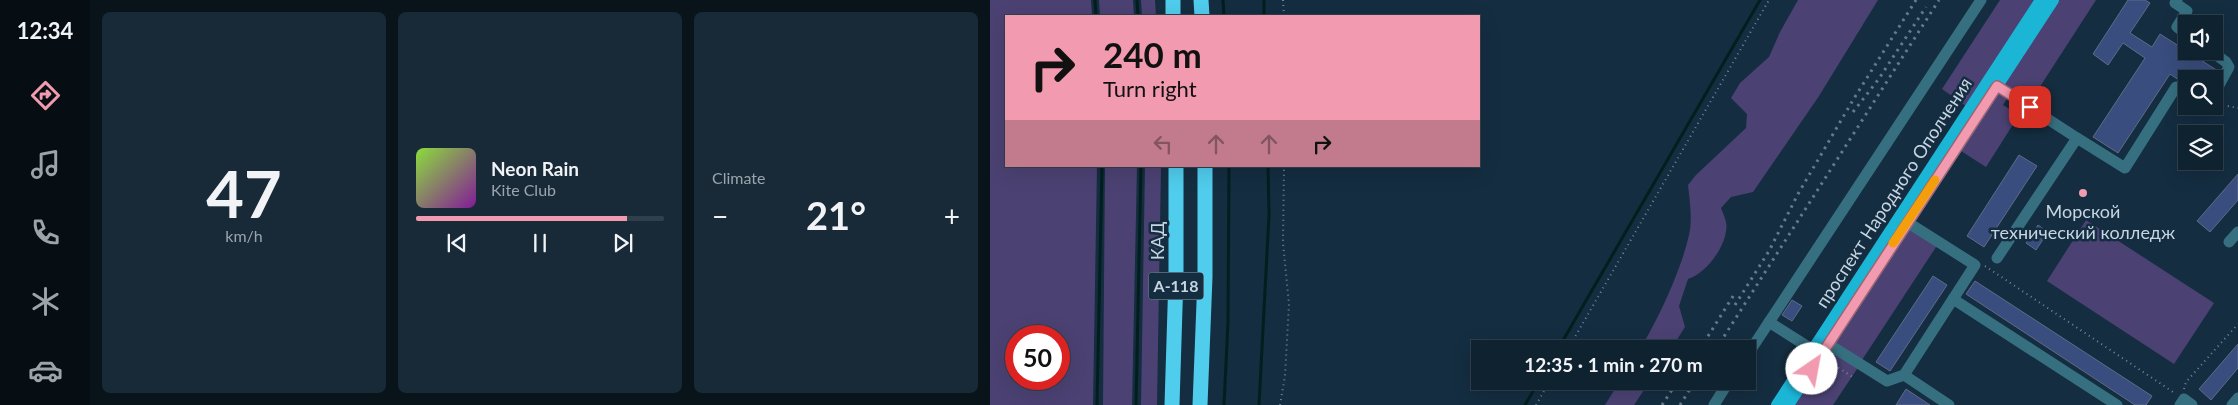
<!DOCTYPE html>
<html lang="en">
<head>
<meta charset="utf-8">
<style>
  body { margin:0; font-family:Lato,sans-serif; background:#182a38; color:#f1f3f6; height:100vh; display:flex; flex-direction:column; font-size:19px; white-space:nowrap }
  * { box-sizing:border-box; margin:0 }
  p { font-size:16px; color:#9ba4ab }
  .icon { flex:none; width:28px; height:28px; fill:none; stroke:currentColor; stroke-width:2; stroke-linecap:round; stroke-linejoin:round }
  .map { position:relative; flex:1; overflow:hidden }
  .sheet { display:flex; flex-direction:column; gap:12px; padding:12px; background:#08131a; width:900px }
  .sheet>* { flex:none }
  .guide { position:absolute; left:15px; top:15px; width:475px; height:152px; border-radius:0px; box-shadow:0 5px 20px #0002,0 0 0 1px #2f3f4c; background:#f29aaf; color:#111; overflow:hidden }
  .fabs { position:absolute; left:1188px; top:15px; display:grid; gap:10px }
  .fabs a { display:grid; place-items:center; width:45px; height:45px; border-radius:0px; background:#0f2230; box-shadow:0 5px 20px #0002,0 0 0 1px #2f3f4c; font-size:25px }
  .speed { position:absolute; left:15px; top:325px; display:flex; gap:10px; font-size:25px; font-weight:700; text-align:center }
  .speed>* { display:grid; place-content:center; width:65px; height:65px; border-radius:50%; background:#0f2230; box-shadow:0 5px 20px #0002,0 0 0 1px #2f3f4c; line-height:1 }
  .speed .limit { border:8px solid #d22; background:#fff; color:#111 }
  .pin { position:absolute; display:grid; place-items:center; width:42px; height:42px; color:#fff; margin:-21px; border-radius:10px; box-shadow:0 2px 8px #0006 }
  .me { position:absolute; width:55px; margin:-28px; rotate:33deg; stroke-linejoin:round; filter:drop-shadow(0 0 4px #0008) }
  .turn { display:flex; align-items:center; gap:18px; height:105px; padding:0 15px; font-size:22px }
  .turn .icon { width:65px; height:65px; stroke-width:2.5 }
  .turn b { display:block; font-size:35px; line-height:42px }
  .lanes { display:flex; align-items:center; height:48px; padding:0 15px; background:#0003; justify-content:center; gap:25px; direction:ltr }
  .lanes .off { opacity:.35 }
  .big { font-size:38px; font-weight:700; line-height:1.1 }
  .sheet .tile { flex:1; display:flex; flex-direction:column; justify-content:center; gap:8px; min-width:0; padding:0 18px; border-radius:8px; background:#182a38 }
  .sheet .dial { align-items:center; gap:0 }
  .dial b { font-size:65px; line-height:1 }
  .song { display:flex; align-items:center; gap:15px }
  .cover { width:60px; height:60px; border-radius:8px; background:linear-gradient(135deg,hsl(90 70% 55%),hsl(290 70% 35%)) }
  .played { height:5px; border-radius:2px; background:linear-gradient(90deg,#f29aaf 85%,#2f3f4c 85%) }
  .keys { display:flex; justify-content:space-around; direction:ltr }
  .heat { display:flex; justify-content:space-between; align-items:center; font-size:28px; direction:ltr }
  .sheet .tiles { flex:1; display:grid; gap:12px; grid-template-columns:repeat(3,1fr) }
  .trip { position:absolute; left:481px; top:340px; width:285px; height:50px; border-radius:0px; background:#0f2230; box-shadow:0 5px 20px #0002,0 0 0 1px #2f3f4c; font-weight:700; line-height:50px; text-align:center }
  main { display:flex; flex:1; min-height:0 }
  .tab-bar { display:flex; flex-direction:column; width:90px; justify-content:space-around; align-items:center; background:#060e13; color:#9ba4ab }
  .tab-bar .icon { width:35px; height:35px }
  .tab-bar .selected { color:#f29aaf }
  .tab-bar b { font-size:22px; color:#f1f3f6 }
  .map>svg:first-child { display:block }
  .green { fill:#4b4273; fill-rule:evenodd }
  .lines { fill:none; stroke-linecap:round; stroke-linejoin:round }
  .stream { stroke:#021f1e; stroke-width:3 }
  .building { fill:#394d7e; stroke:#5f6b87 }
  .path { stroke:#748797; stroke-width:2; stroke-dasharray:1 4; stroke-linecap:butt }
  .minor { stroke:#367080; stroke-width:11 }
  .major { stroke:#1bb5d6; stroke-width:12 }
  .highway { stroke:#50ccec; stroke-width:15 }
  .rail { stroke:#667a8a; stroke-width:3; stroke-dasharray:2.5 5; stroke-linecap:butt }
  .route-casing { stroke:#9d6472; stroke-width:12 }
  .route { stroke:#f29aaf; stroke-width:9 }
  .slow { stroke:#f59e0b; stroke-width:9 }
  .poi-dot { fill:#f29aaf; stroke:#142d40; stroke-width:2 }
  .labels { text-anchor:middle; stroke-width:5; stroke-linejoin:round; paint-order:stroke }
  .shield { fill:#142d40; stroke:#91a3b1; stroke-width:1 }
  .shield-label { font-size:16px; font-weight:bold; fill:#c6d5e1 }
  .street-label { font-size:18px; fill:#c6d5e1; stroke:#142d40 }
  .poi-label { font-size:18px; fill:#c6d5e1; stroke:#142d40 }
</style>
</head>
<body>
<main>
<nav class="tab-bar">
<b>12:34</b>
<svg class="icon selected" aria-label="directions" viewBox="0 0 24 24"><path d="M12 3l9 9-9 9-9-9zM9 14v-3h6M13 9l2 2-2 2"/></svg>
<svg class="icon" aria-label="music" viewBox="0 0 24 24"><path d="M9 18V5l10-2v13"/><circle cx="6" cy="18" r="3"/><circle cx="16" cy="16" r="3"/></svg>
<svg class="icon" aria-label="phone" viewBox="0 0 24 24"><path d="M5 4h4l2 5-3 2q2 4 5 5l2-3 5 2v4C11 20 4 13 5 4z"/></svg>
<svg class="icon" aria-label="climate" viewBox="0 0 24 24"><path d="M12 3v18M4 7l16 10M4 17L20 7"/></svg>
<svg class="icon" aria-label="car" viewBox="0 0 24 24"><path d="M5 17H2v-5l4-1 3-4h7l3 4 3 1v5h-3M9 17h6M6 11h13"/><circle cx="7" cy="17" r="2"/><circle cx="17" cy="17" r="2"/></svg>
</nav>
<section class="sheet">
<div class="tiles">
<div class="tile dial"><b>47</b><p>km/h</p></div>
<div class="tile">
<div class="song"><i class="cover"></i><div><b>Neon Rain</b><p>Kite Club</p></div></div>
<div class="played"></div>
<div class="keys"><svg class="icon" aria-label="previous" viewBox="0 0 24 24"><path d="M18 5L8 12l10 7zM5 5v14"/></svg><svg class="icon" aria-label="pause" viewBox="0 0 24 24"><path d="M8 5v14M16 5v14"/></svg><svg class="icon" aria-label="next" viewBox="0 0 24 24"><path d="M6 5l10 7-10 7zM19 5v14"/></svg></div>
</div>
<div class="tile"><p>Climate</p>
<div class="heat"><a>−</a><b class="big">21°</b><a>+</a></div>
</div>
</div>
</section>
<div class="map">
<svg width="1248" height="405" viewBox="0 0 1248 405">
  <rect width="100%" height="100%" fill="#142d40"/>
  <g class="green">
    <path d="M0 0H101L102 16H16V166H107L103 405H0ZM26 336H69V379H26Z"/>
    <path d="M109 0H143L144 16H110Z"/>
    <path d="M151 0H165L166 16H152Z"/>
    <path d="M808 0H888L829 96 763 192 741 197 731 208C734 216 738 223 736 231 734 249 715 274 698 279L689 306 695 327 681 349H650C668 320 690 272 698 239 703 222 700 203 698 185L706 175 756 128 757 114 741 98 750 83 779 57 790 32Z"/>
    <path d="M1010 0H1044L976 106 952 89Z"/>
    <path d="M1069 0H1106L1040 102 1014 85Z"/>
    <path d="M1010 92 1018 97 1013 105 1029 115 996 167 971 151Z"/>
    <path d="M115 166H147L142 405H113Z"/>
    <path d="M155 166H171L167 405H151Z"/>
    <path d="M1096 220 1224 303 1184 364 1057 281Z"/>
    <path d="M921 227 948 244 872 360 845 343Z"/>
    <path d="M842 348 869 366 843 405H805Z"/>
    <path d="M630 381H660L644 405H615Z"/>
  </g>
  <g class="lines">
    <g class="stream">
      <path d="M105 0 106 16"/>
      <path d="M147 0 148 16"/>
      <path d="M233 0 234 16"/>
      <path d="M274 0V16"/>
      <path d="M568 349 770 0"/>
      <path d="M107 405 112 166"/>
      <path d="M146 405 151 166"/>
      <path d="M234 405 238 322 239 166"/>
      <path d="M269 405 279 215 278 166"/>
      <path d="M535 405 549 381"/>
    </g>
  </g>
  <g class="building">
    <path d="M1138 0H1155L1160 3 1140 33 1162 47 1170 34 1228 71 1223 79H1196V85L1180 74 1128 153 1103 137 1155 58 1133 43 1118 65 1103 54Z"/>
    <path d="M1029 155 1047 166 994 247 977 236Z"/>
    <path d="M1248 174V200L1220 232 1207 221Z"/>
    <path d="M1048 225 1058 232 1046 250 1036 243Z"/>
    <path d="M943 276 957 285 900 371 886 362Z"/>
    <path d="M985 281 1162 396 1156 405H1145L976 294Z"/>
    <path d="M802 300 812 306 802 321 792 315Z"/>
    <path d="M1248 344V368L1221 400 1209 389Z"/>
    <path d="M916 389 940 405H906Z"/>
  </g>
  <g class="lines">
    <g class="path">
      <path d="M293 0 294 16"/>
      <path d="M1228 104 1248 108"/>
      <path d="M995 266 1186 394"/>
      <path d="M578 349 779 0"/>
      <path d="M840 362 864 378"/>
      <path d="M1194 389 1196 382 1248 324"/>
      <path d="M290 405 295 376 299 304 293 243 294 166"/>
      <path d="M546 405 560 381"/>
    </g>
    <g class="minor">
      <path d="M1187 0 1185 3 1197 11 1187 27 1196 34"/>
      <path d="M1221 51 1236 62 1239 67 1224 94"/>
      <path d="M1007 86 1087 138 1007 258"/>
      <path d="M1214 106H1216"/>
      <path d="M1087 138 1135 168 1186 87 1196 94"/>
      <path d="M1239 242 1248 232"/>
      <path d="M963 299 1127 405"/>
      <path d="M779 322 823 350"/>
      <path d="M838 344 897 381 914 375 985 265 917 222"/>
      <path d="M758 354 991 0"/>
      <path d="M914 375 959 405"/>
      <path d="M724 405 739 381"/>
      <path d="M1190 405 1194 399 1202 405"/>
      <path d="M1242 405 1248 398"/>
    </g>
    <g class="major">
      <path d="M787 405 1051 0"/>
      <path d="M798 405 1063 0"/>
    </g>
    <g class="highway">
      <path d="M183 0V16"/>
      <path d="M211 0 212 16"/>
      <path d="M182 405 186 276V166"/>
      <path d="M210 405 215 277V166"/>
    </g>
    <g class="rail">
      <path d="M863 112 888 80 936 7"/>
      <path d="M745 305 779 251 808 194 863 100 926 0"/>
      <path d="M710 349 745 293"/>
      <path d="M726 349 949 0"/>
      <path d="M672 405 688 381"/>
      <path d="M690 405 705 381"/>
    </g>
  </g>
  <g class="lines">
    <g class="route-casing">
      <path id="route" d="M822 369 1007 86 1040 107"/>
    </g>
    <use href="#route" class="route"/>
    <path class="slow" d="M903 243 945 180"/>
  </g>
  <circle class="poi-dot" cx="1093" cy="193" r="5"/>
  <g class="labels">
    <rect class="shield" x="158.5" y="272.5" width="55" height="27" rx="4"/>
    <g class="shield-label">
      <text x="186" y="292">А-118</text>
    </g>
    <g class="street-label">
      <text transform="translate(904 193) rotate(-57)" y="6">проспект Народного Ополчения</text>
      <text transform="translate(168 241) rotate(-90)" y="6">КАД</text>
    </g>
    <g class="poi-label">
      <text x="1093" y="218">Морской<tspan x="1093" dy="21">технический колледж</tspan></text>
    </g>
  </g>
</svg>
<div class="fabs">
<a><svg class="icon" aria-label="sound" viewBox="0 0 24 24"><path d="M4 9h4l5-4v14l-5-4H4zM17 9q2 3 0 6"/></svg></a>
<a><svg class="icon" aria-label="search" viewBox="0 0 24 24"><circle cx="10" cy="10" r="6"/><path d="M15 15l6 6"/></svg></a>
<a><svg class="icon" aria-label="layers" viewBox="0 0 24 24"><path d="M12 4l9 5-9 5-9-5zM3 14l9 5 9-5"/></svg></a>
</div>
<div class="speed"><div class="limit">50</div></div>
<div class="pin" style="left:1040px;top:107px;background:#d93025"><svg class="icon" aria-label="arrive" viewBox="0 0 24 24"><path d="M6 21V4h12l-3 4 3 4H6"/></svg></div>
<svg class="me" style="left:822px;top:369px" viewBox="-20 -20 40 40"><circle r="19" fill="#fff"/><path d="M0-13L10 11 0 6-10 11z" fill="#f29aaf"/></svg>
<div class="trip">12:35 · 1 min · 270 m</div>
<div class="guide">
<div class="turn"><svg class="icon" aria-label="right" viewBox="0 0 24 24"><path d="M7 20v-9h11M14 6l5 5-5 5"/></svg><div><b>240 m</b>Turn right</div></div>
<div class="lanes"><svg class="icon off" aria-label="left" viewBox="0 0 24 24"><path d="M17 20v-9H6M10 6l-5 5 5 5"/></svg><svg class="icon off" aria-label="ahead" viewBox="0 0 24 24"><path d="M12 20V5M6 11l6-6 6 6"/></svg><svg class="icon off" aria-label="ahead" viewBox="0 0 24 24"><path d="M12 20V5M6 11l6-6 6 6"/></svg><svg class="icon" aria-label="right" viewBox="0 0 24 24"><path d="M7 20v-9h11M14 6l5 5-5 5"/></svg></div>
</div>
</div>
</main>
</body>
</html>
